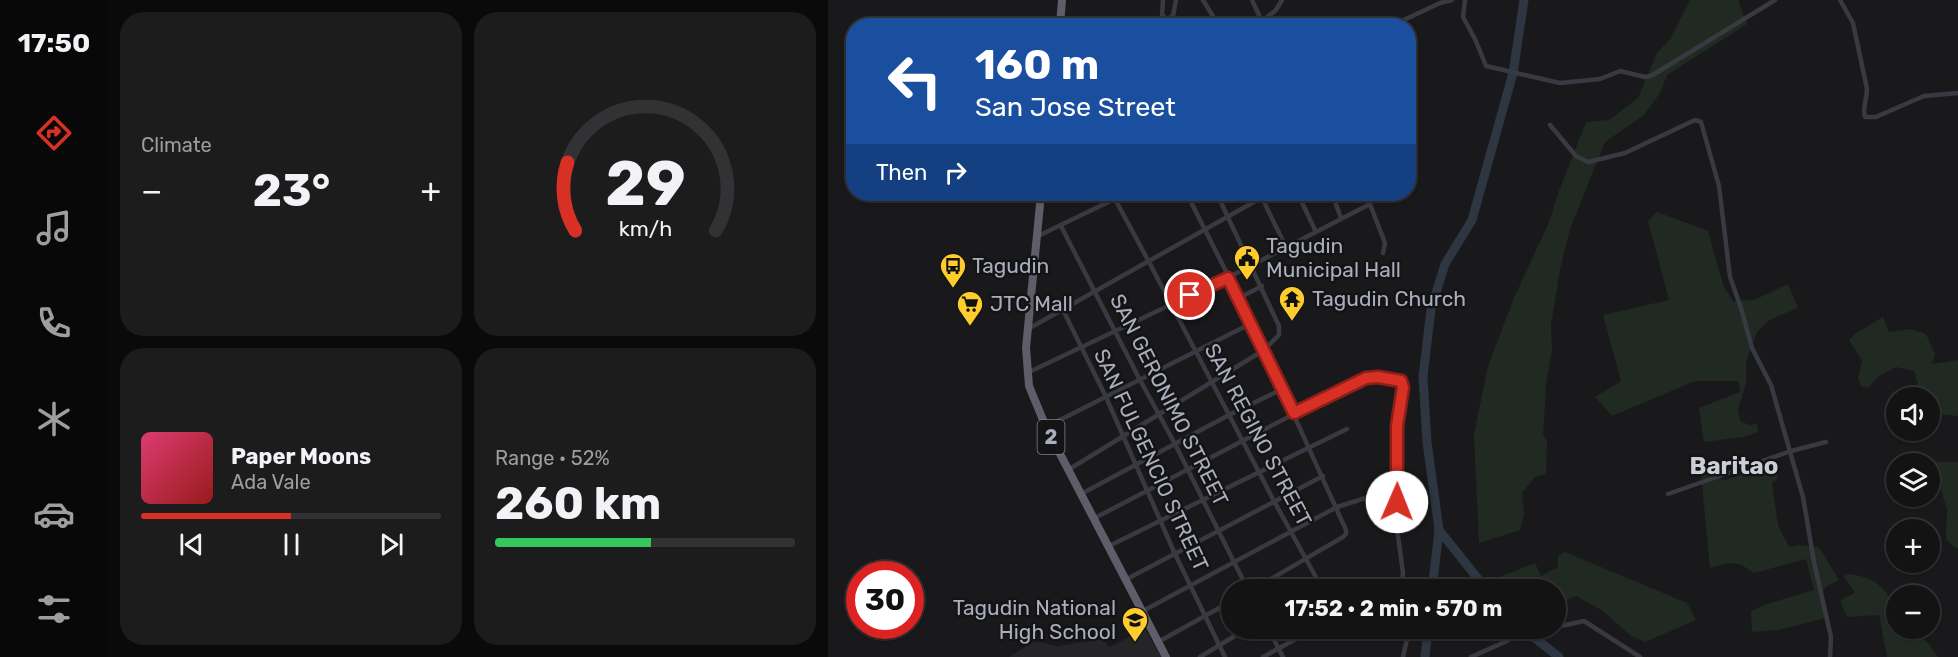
<!DOCTYPE html>
<html lang="en">
<head>
<meta charset="utf-8">
<style>
  body { margin:0; font-family:Rubik,sans-serif; background:#1c1c1d; color:#f1f3f6; height:100vh; display:flex; flex-direction:column; font-size:22px; white-space:nowrap }
  * { box-sizing:border-box; margin:0 }
  p { font-size:20px; color:#9d9ea0 }
  .icon { flex:none; width:33px; height:33px; fill:none; stroke:currentColor; stroke-width:2; stroke-linecap:round; stroke-linejoin:round }
  .map { position:relative; flex:1; overflow:hidden }
  .details { display:flex; flex-direction:column; gap:12px; padding:12px; background:#0a0a0b; width:720px }
  .details>* { flex:none }
  .banner { position:absolute; left:18px; top:18px; width:570px; height:183px; border-radius:24px; box-shadow:0 2px 4px #0004,0 0 0 2px #323234; background:#1a4fa0; color:#fff; overflow:hidden }
  .fabs { position:absolute; left:1058px; top:387px; display:grid; gap:12px }
  .fabs a { display:grid; place-items:center; width:54px; height:54px; border-radius:50%; background:#131314; box-shadow:0 2px 4px #0004,0 0 0 2px #323234; font-size:30px }
  .speed { position:absolute; left:18px; top:561px; display:flex; gap:12px; font-size:30px; font-weight:700; text-align:center }
  .speed>* { display:grid; place-content:center; width:78px; height:78px; border-radius:50%; background:#131314; box-shadow:0 2px 4px #0004,0 0 0 2px #323234; line-height:1 }
  .speed .limit { border:9px solid #d22; background:#fff; color:#111 }
  .pin { position:absolute; display:grid; place-items:center; width:51px; height:51px; color:#fff; margin:-26px; border:3px solid #fff; border-radius:50%; box-shadow:0 2px 6px #0007 }
  .me { position:absolute; width:66px; margin:-33px; rotate:1deg; stroke-linejoin:round; filter:drop-shadow(0 0 4px #0008) }
  .turn { display:flex; align-items:center; gap:21px; height:126px; padding:0 30px; font-size:27px }
  .turn .icon { width:78px; height:78px; stroke-width:2.5 }
  .turn b { display:block; font-size:42px; line-height:51px }
  .then { display:flex; align-items:center; height:57px; padding:0 30px; background:#0003; gap:12px; font-size:22px }
  .big { font-size:45px; font-weight:700; line-height:1.1 }
  .details .card { flex:1; display:flex; flex-direction:column; justify-content:center; gap:9px; min-width:0; padding:0 21px; border-radius:24px; background:#1c1c1d }
  .details .dial { align-items:center; gap:0 }
  .dial svg { height:156px; overflow:visible; fill:none; stroke:#323234; stroke-width:7; stroke-linecap:round; text-anchor:middle }
  .dial text { fill:#f1f3f6; stroke:none }
  .song { display:flex; align-items:center; gap:18px }
  .cover { width:72px; height:72px; border-radius:9px; background:linear-gradient(135deg,hsl(340 70% 55%),hsl(0 70% 35%)) }
  .played { height:6px; border-radius:3px; background:linear-gradient(90deg,#d93025 50%,#323234 50%) }
  .keys { display:flex; justify-content:space-around; direction:ltr }
  .heat { display:flex; justify-content:space-between; align-items:center; font-size:33px; direction:ltr }
  .charge { height:9px; border-radius:4px; background:linear-gradient(90deg,#34c759 52%,#323234 0) }
  .details .tiles { flex:1; display:grid; gap:12px; grid-template-columns:repeat(2,1fr) }
  .trip { position:absolute; left:393px; top:579px; width:345px; height:60px; border-radius:30px; background:#131314; box-shadow:0 2px 4px #0004,0 0 0 2px #323234; font-weight:700; line-height:60px; text-align:center }
  main { display:flex; flex:1; min-height:0 }
  .dock { display:flex; flex-direction:column; width:108px; justify-content:space-around; align-items:center; background:#080808; color:#9d9ea0 }
  .dock .icon { width:42px; height:42px }
  .dock .selected { color:#d93025 }
  .dock b { font-size:27px; color:#f1f3f6 }
  .map>svg:first-child { display:block }
  .built { fill:#252528 }
  .green { fill:#202a22 }
  .lines { fill:none; stroke-linecap:round; stroke-linejoin:round }
  .river { stroke:#2d3641; stroke-width:9 }
  .minor { stroke:#393a41; stroke-width:4.5 }
  .trunk { stroke:#5d5e69; stroke-width:8 }
  .route-casing { stroke:#8d1f18; stroke-width:15 }
  .route { stroke:#d93025; stroke-width:10 }
  .labels { text-anchor:middle; stroke-width:5; stroke-linejoin:round; paint-order:stroke }
  .shield { fill:#141416; stroke:#7d808a; stroke-width:1.5 }
  .shield-label { font-size:20px; font-weight:bold; fill:#aaaebc }
  .poi-label { font-size:21px; fill:#aaaebc; stroke:#141416; text-anchor:start }
  .street-label { font-size:21px; fill:#aaaebc; stroke:#141416 }
  .quarter-label { font-size:24px; font-weight:bold; fill:#cbced7; stroke:#141416 }
</style>
</head>
<body>
<main>
<nav class="dock">
<b>17:50</b>
<svg class="icon selected" aria-label="directions" viewBox="0 0 24 24"><path d="M12 3l9 9-9 9-9-9zM9 14v-3h6M13 9l2 2-2 2"/></svg>
<svg class="icon" aria-label="music" viewBox="0 0 24 24"><path d="M9 18V5l10-2v13"/><circle cx="6" cy="18" r="3"/><circle cx="16" cy="16" r="3"/></svg>
<svg class="icon" aria-label="phone" viewBox="0 0 24 24"><path d="M5 4h4l2 5-3 2q2 4 5 5l2-3 5 2v4C11 20 4 13 5 4z"/></svg>
<svg class="icon" aria-label="climate" viewBox="0 0 24 24"><path d="M12 3v18M4 7l16 10M4 17L20 7"/></svg>
<svg class="icon" aria-label="car" viewBox="0 0 24 24"><path d="M5 17H2v-5l4-1 3-4h7l3 4 3 1v5h-3M9 17h6M6 11h13"/><circle cx="7" cy="17" r="2"/><circle cx="17" cy="17" r="2"/></svg>
<svg class="icon" aria-label="filters" viewBox="0 0 24 24"><path d="M4 7h16M4 17h16"/><circle cx="9" cy="7" r="2"/><circle cx="15" cy="17" r="2"/></svg>
</nav>
<section class="details">
<div class="tiles">
<div class="card"><p>Climate</p>
<div class="heat"><a>−</a><b class="big">23°</b><a>+</a></div>
</div>
<div class="card dial"><svg viewBox="0 0 100 80">
<path d="M14 69A42 42 0 1 1 86 69"/>
<path d="M14 69A42 42 0 0 1 10 34" stroke="#d93025"/>
<text x="50" y="56" font-size="32" font-weight="700">29</text>
<text x="50" y="72" font-size="11">km/h</text>
</svg></div>
<div class="card">
<div class="song"><i class="cover"></i><div><b>Paper Moons</b><p>Ada Vale</p></div></div>
<div class="played"></div>
<div class="keys"><svg class="icon" aria-label="previous" viewBox="0 0 24 24"><path d="M18 5L8 12l10 7zM5 5v14"/></svg><svg class="icon" aria-label="pause" viewBox="0 0 24 24"><path d="M8 5v14M16 5v14"/></svg><svg class="icon" aria-label="next" viewBox="0 0 24 24"><path d="M6 5l10 7-10 7zM19 5v14"/></svg></div>
</div>
<div class="card"><p>Range · 52%</p><b class="big">260 km</b><div class="charge"></div></div>
</div>
</section>
<div class="map">
<svg width="1130" height="657" viewBox="0 0 1130 657">
  <rect width="100%" height="100%" fill="#19191b"/>
  <path class="built" d="M317 629 333 657H181L207 641 230 646 274 639 282 647Z"/>
  <g class="green">
    <path d="M862 0H910L919 24 839 75 832 93 816 115 777 142 742 229 732 269 723 325 724 349 718 385 715 434 719 441 718 474 707 477 694 493 696 515 692 530 651 543 646 434 660 366 686 298 722 220 729 196 758 122 781 120 810 98 829 53 842 39Z"/>
    <path d="M829 212 880 231 896 287 905 301 926 300 960 284 970 308 941 320 929 332 918 361V384L910 409 912 421 921 425 929 424 930 432 916 437 876 442 871 408 912 392 910 381H867L784 416 767 397 793 381 775 315 841 300 820 221Z"/>
    <path d="M1055 317 1061 332 1082 329 1098 334 1107 354 1104 364 1130 360V416L1101 413V398L1081 397 1079 395 1090 384 1086 371 1068 367 1051 376 1040 388 1033 386 1030 378 1034 360 1021 340 1027 334Z"/>
    <path d="M949 461 950 478 944 483 950 525 961 547 971 545 991 547 1011 580 999 586 994 593 1001 617 951 630 924 632 923 611 936 605 986 590 978 559 926 573C908 560 904 561 882 568L873 474 887 471 895 481Z"/>
    <path d="M1108 462H1130V548H1127L1118 539 1119 510 1112 486 1103 470Z"/>
    <path d="M737 552 859 603 868 620 817 642 803 636 775 611 748 596 728 605V590L676 589 664 580 707 563 713 576 730 567V556Z"/>
    <path d="M1021 574C1032 576 1045 578 1053 587 1059 592 1062 600 1068 606V628L1084 629 1087 633 1099 642 1110 657H1059L1051 615 1019 617 1012 600 1027 593 1016 576Z"/>
  </g>
  <g class="lines">
    <g class="river">
      <path d="M611 530 659 590"/>
      <path d="M604 590 611 530 599 442 595 377 603 309 617 264 644 220 685 73 696 0"/>
      <path d="M694 628 731 657"/>
      <path d="M597 657 600 628"/>
    </g>
    <g class="minor">
      <path d="M335 0 334 15 339 19 345 16 348 0"/>
      <path d="M375 0 391 26"/>
      <path d="M424 0 436 26"/>
      <path d="M637 0 635 17 647 39 658 66 732 83 772 79 792 71 817 77 823 76 947 0"/>
      <path d="M1012 0 1025 23 1039 89C1039 98 1034 109 1037 117H1048L1096 96 1130 93"/>
      <path d="M428 26 448 10 454 0"/>
      <path d="M563 26 612 3 624 0"/>
      <path d="M722 125 748 156 760 162 797 153 867 120 873 122 891 186 902 277 913 308 924 348 943 385 975 497 986 562 1003 637 1002 657"/>
      <path d="M359 194 424 323 518 530V534L515 537 424 590"/>
      <path d="M432 194 458 247"/>
      <path d="M470 194 488 232"/>
      <path d="M504 194 513 218"/>
      <path d="M538 194 557 243 555 253"/>
      <path d="M287 199 321 262 446 501 495 590"/>
      <path d="M233 226 312 380 347 444 420 590"/>
      <path d="M210 236 297 194"/>
      <path d="M411 298 434 286"/>
      <path d="M235 310 278 397 347 554 397 657"/>
      <path d="M200 329 440 194"/>
      <path d="M199 373 401 277 542 204"/>
      <path d="M218 427 424 323"/>
      <path d="M240 470 436 350 451 335V326L389 194"/>
      <path d="M253 494 401 415 454 389"/>
      <path d="M840 494 963 451 998 442"/>
      <path d="M265 519 529 381C542 377 563 374 574 383L575 387 569 426 568 521 575 573 573 590"/>
      <path d="M279 547 519 429"/>
      <path d="M297 580 495 476"/>
      <path d="M313 612 509 507 541 497"/>
      <path d="M728 627 756 621 812 657"/>
      <path d="M440 628 455 657"/>
      <path d="M650 628C683 647 688 638 722 628"/>
      <path d="M330 642 404 601"/>
      <path d="M372 657 420 628"/>
      <path d="M435 657 488 628"/>
      <path d="M575 657 580 635 578 628"/>
      <path d="M643 657 679 641"/>
    </g>
    <g class="trunk">
      <path d="M232 26 234 0"/>
      <path d="M213 194 198 348 201 386 218 427 338 657"/>
    </g>
  </g>
  <g class="lines">
    <g class="route-casing">
      <path id="route" d="M362 295 400 278 466 413 538 378 550 377 573 381 575 387 569 426V502"/>
    </g>
    <use href="#route" class="route"/>
  </g>
  <defs>
    <g id="civic-pin" transform="scale(1.35)"><path d="M0 17L-7.5 6A9.5 9.5 0 1 1 7.5 6Z" fill="#ffcc2d" stroke="#141416"/><path d="M-.6-6.5H3V-4.5H.6V-3L4-1V1h2V6H-6V1h2V-1L-.6-3ZM-1.2 2.5V6h2.4V2.5Z" fill="#111"/></g>
    <g id="bus-pin" transform="scale(1.35)"><path d="M0 17L-7.5 6A9.5 9.5 0 1 1 7.5 6Z" fill="#ffcc2d" stroke="#141416"/><path d="M-5-6H5V4H4V6H2V4H-2V6H-4V4H-5ZM-3.5-4V0h7V-4ZM-3.5 1.2v1.5H-2V1.2ZM2 1.2v1.5H3.5V1.2Z" fill="#111"/></g>
    <g id="temple-pin" transform="scale(1.35)"><path d="M0 17L-7.5 6A9.5 9.5 0 1 1 7.5 6Z" fill="#ffcc2d" stroke="#141416"/><path d="M0-6L5-2H3V0L6.5 2.5H4V6H1.5V3h-3V6H-4V2.5H-6.5L-3 0V-2H-5Z" fill="#111"/></g>
    <g id="supermarket-pin" transform="scale(1.35)"><path d="M0 17L-7.5 6A9.5 9.5 0 1 1 7.5 6Z" fill="#ffcc2d" stroke="#141416"/><path d="M-6-5.5h2.5l.6 2H6L4.5 2H-2.5L-4.4-4H-6ZM-1.5 3.2a1.3 1.3 0 1 0 .1 0ZM3 3.2a1.3 1.3 0 1 0 .1 0Z" fill="#111"/></g>
    <g id="school-pin" transform="scale(1.35)"><path d="M0 17L-7.5 6A9.5 9.5 0 1 1 7.5 6Z" fill="#ffcc2d" stroke="#141416"/><path d="M0-5L7-2L0 1L-7-2ZM-4 1L0 2.5L4 1V4Q0 6-4 4Z" fill="#111"/></g>
  </defs>
  <g fill-rule="evenodd">
    <use href="#civic-pin" x="419" y="258"/>
    <use href="#bus-pin" x="125" y="266"/>
    <use href="#temple-pin" x="464" y="299"/>
    <use href="#supermarket-pin" x="142" y="304"/>
    <use href="#school-pin" x="307" y="620"/>
  </g>
  <g class="labels">
    <rect class="shield" x="209.5" y="420" width="27" height="34" rx="4.5"/>
    <g class="shield-label">
      <text x="223" y="444">2</text>
    </g>
    <g class="poi-label">
      <text x="438" y="253">Tagudin<tspan x="438" dy="24">Municipal Hall</tspan></text>
      <text x="144" y="273">Tagudin</text>
      <text x="484" y="306">Tagudin Church</text>
      <text x="162" y="311">JTC Mall</text>
      <text x="288" y="615" text-anchor="end">Tagudin National<tspan x="288" dy="24">High School</tspan></text>
    </g>
    <g class="street-label">
      <text transform="translate(341 400) rotate(63)" y="7">SAN GERONIMO STREET</text>
      <text transform="translate(430 435) rotate(62)" y="7">SAN REGINO STREET</text>
      <text transform="translate(323 460) rotate(65)" y="7">SAN FULGENCIO STREET</text>
    </g>
    <g class="quarter-label">
      <text x="906" y="474">Baritao</text>
    </g>
  </g>
</svg>
<div class="fabs">
<a><svg class="icon" aria-label="sound" viewBox="0 0 24 24"><path d="M4 9h4l5-4v14l-5-4H4zM17 9q2 3 0 6"/></svg></a>
<a><svg class="icon" aria-label="layers" viewBox="0 0 24 24"><path d="M12 4l9 5-9 5-9-5zM3 14l9 5 9-5"/></svg></a>
<a>+</a>
<a>−</a>
</div>
<div class="speed"><div class="limit">30</div></div>
<div class="pin" style="left:362px;top:295px;background:#d93025"><svg class="icon" aria-label="arrive" viewBox="0 0 24 24"><path d="M6 21V4h12l-3 4 3 4H6"/></svg></div>
<svg class="me" style="left:569px;top:502px" viewBox="-20 -20 40 40"><circle r="19" fill="#fff"/><path d="M0-13L10 11 0 6-10 11z" fill="#d93025"/></svg>
<div class="trip">17:52 · 2 min · 570 m</div>
<div class="banner">
<div class="turn"><svg class="icon" aria-label="left" viewBox="0 0 24 24"><path d="M17 20v-9H6M10 6l-5 5 5 5"/></svg><div><b>160 m</b>San Jose Street</div></div>
<div class="then">Then<svg class="icon" aria-label="right" viewBox="0 0 24 24"><path d="M7 20v-9h11M14 6l5 5-5 5"/></svg></div>
</div>
</div>
</main>
</body>
</html>
